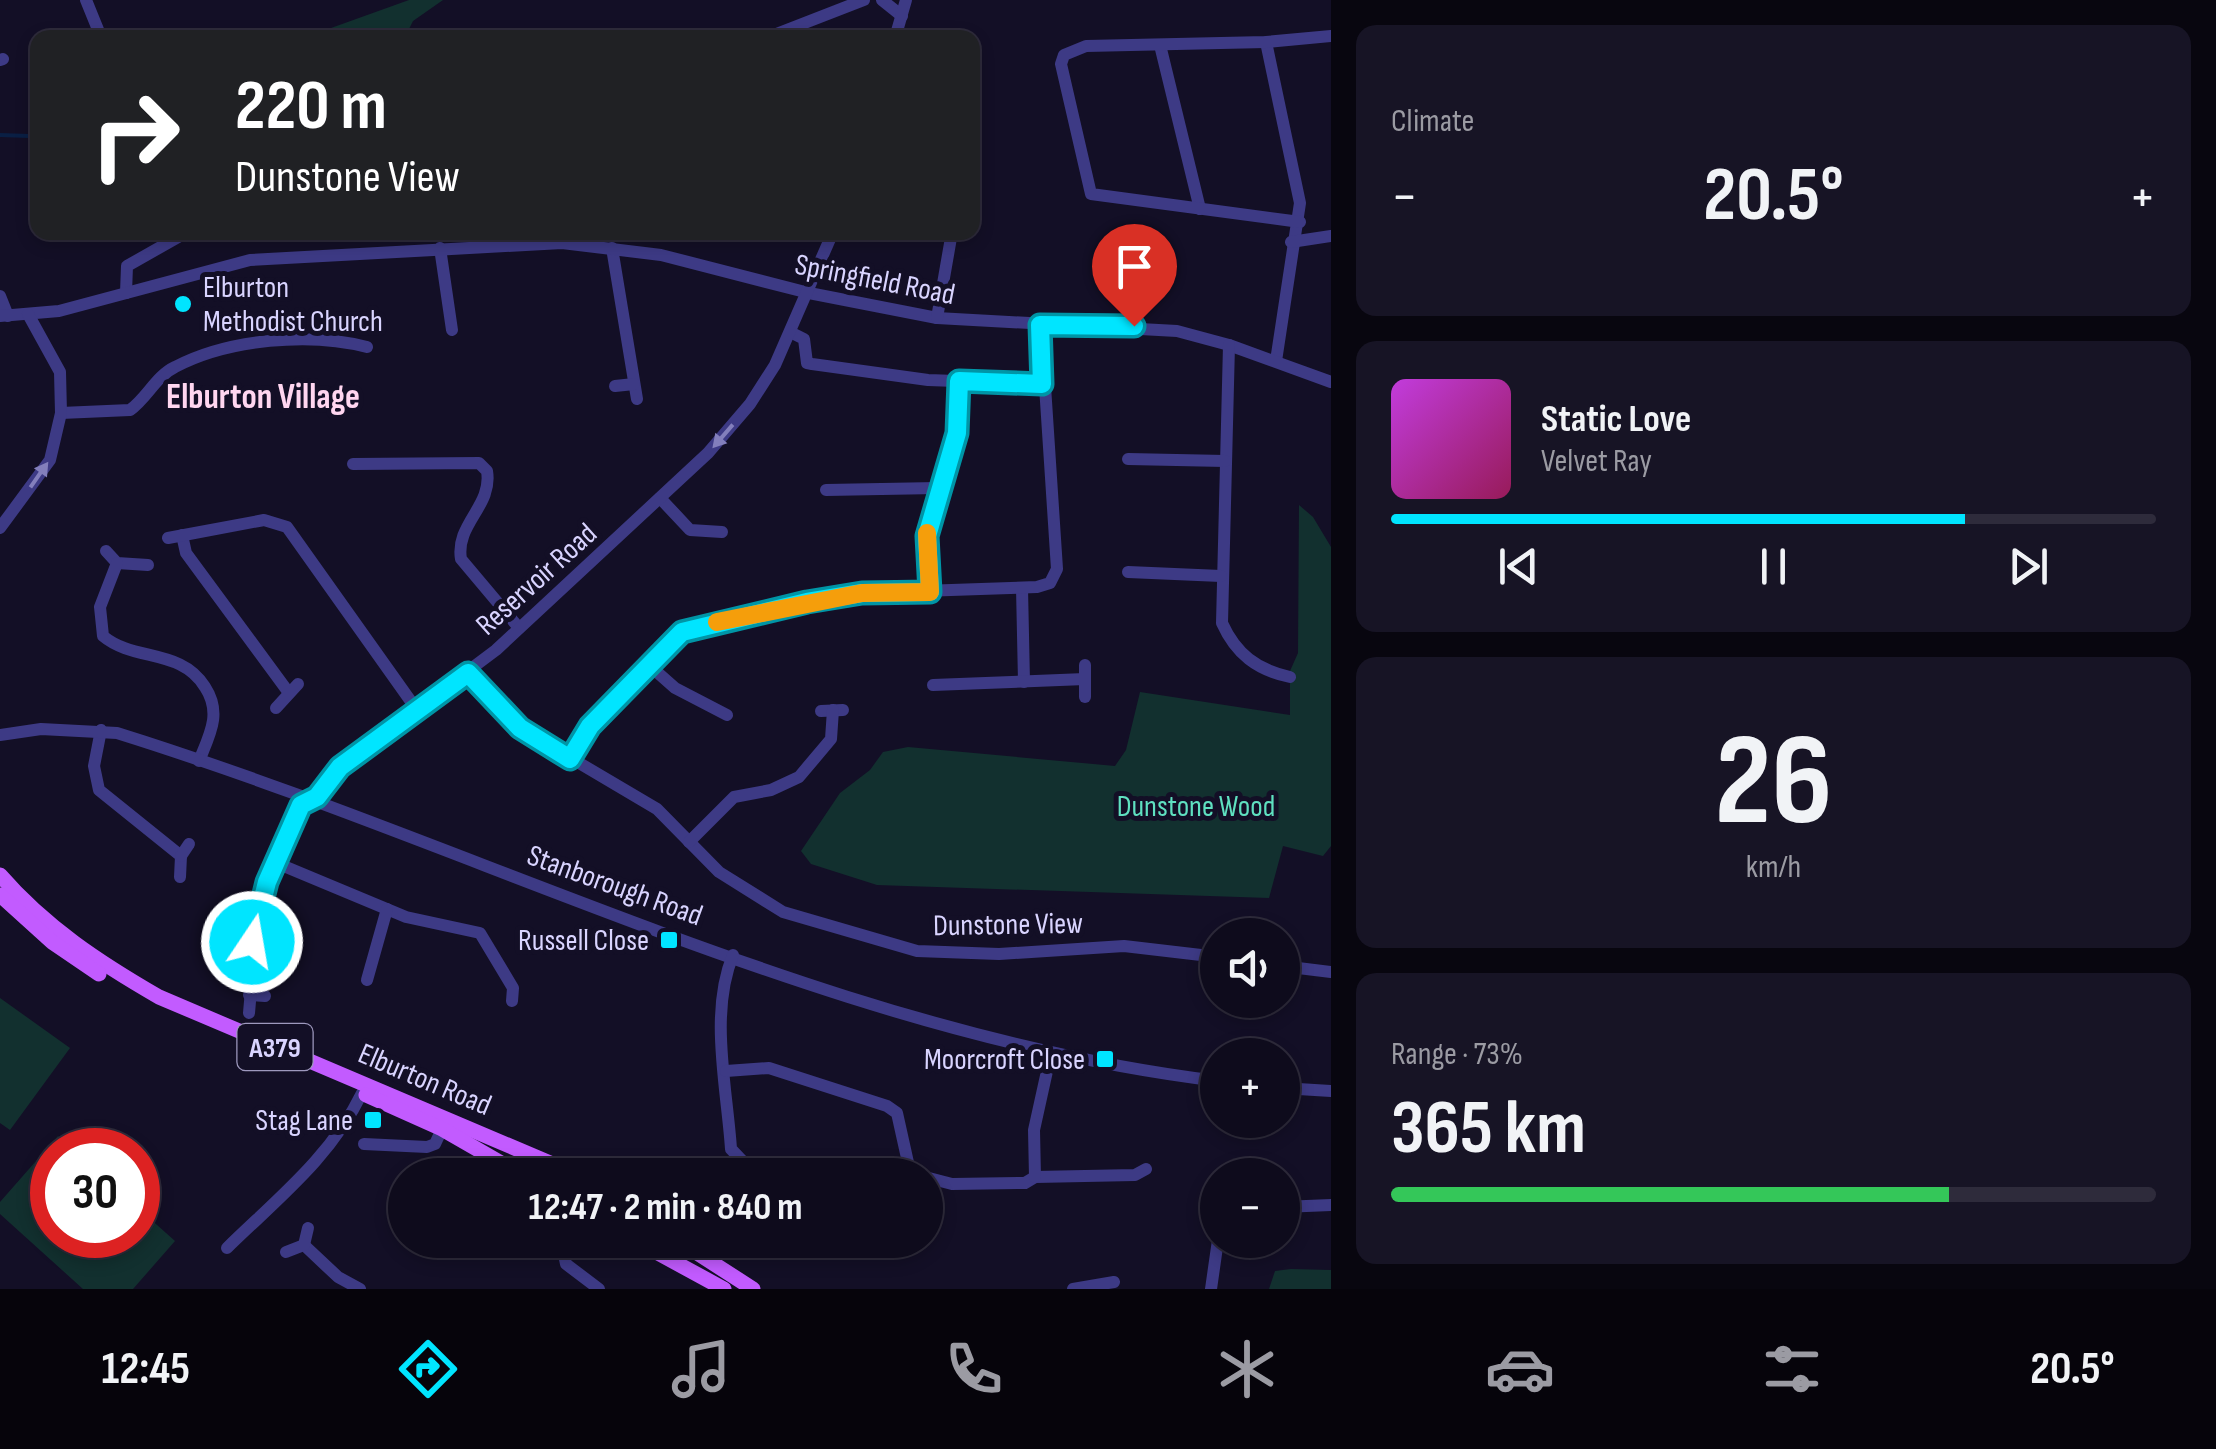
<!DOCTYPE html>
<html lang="en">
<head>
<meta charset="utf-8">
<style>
  body { margin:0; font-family:"Sofia Sans Condensed",sans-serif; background:#171425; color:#f1f3f6; height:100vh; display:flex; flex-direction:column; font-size:38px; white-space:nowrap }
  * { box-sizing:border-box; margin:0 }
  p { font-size:32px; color:#9b9ba3 }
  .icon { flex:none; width:55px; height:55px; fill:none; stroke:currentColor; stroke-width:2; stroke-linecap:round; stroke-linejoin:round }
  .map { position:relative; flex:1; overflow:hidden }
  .details { display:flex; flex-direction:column; gap:25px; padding:25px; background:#08060f; width:885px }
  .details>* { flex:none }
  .banner { position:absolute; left:30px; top:30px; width:950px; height:210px; border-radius:20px; box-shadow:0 5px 15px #0003,0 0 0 2px #2e2b3b; background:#202124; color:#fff; overflow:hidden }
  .buttons { position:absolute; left:1200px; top:918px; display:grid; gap:20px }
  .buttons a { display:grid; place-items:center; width:100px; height:100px; border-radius:50%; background:#0e0b1c; box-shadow:0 5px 15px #0003,0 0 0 2px #2e2b3b; font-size:50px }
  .speed { position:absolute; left:30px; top:1128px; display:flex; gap:20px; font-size:50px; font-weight:700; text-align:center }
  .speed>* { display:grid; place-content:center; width:130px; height:130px; border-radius:50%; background:#0e0b1c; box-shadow:0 5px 15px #0003,0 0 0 2px #2e2b3b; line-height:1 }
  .speed .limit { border:15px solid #d22; background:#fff; color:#111 }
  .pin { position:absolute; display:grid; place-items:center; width:85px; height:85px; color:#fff; margin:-102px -42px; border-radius:50% 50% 50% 0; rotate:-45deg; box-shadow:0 0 10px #0007 }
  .pin .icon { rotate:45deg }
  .me { position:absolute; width:110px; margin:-55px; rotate:12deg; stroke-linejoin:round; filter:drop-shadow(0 0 8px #0008) }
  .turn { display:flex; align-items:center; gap:35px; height:210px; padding:0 40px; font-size:45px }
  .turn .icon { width:130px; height:130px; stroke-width:2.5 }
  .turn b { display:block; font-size:70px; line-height:85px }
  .big { font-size:75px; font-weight:700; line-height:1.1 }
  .details .tile { flex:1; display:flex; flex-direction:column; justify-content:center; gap:15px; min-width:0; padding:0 35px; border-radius:20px; background:#171425 }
  .details .dial { align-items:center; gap:0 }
  .dial b { font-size:130px; line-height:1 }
  .song { display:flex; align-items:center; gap:30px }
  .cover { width:120px; height:120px; border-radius:15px; background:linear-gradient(135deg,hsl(290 70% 55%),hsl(330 70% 35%)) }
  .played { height:10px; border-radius:5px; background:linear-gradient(90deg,#00e5ff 75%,#2e2b3b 75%) }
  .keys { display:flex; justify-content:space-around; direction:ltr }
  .heat { display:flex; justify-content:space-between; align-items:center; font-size:55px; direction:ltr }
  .charge { height:15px; border-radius:8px; background:linear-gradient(90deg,#34c759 73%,#2e2b3b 0) }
  .trip { position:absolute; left:388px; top:1158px; width:555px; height:100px; border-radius:50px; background:#0e0b1c; box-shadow:0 5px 15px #0003,0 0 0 2px #2e2b3b; font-weight:700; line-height:100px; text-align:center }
  .tabs { display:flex; height:160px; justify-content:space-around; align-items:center; background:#06040b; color:#9b9ba3 }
  .tabs .icon { width:70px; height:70px }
  .tabs .on { color:#00e5ff }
  .tabs b { font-size:45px; color:#f1f3f6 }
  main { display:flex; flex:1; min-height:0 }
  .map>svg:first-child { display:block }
  .green { fill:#12302f }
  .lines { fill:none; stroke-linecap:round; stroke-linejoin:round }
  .stream { stroke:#0a1f44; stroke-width:4 }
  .minor { stroke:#3d3a85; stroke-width:12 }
  .major { stroke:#c25bff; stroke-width:15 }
  .oneway { fill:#837fbc }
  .route-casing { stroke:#0095a6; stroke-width:25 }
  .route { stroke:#00e5ff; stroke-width:18 }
  .slow { stroke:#f59e0b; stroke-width:18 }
  .poi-dot { fill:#00e5ff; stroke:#130f26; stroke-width:4 }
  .labels { text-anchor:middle; stroke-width:10; stroke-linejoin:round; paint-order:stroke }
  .shield { fill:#130f26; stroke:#9e99be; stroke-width:2.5 }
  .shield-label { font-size:28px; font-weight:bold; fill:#d9d4ff }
  .street-label { font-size:30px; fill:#d9d4ff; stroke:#130f26 }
  .poi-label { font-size:30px; fill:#d9d4ff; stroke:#130f26; text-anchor:end }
  .park-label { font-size:30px; fill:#5fe0c0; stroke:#130f26 }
  .quarter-label { font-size:35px; font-weight:bold; fill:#ffd6f0; stroke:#130f26 }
</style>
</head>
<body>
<main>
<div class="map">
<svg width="1331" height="1289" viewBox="0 0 1331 1289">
  <rect width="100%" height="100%" fill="#130f26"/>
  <g class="green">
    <path d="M409 0H443L413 21 405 37H306Z"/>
    <path d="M1299 505 1313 517 1331 547V846L1323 856 1283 846 1269 898 877 885 811 864 801 851 840 793 870 770 883 752 908 747 1115 766 1126 750 1140 692 1290 715V671L1298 653Z"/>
    <path d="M0 998 70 1048 10 1130 0 1123Z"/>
    <path d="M58 1136 74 1150H52V1235H138V1208L175 1241 133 1289H83L0 1214V1202Z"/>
    <path d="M1291 1269 1331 1270V1289H1269L1275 1271Z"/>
  </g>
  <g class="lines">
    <path class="stream" d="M0 135 29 136"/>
    <g class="minor">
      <path d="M86 0 101 37"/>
      <path d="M882 0 902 16"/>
      <path d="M766 38 864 0"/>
      <path d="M895 38 906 0"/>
      <path d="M1266 42 1300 203 1276 361"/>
      <path d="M1160 45 1200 209"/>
      <path d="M0 60 3 59"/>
      <path d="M972 193 975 194"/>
      <path d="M1300 222 1091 194 1061 64 1064 55 1086 46 1266 42 1331 36"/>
      <path d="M1291 242 1331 236"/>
      <path d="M440 248 452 330"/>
      <path d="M612 248 637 399"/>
      <path d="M126 293 127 266 187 232"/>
      <path d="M0 296 8 316"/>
      <path d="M0 316 59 311 250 260 562 243 661 255 809 293 937 318 1177 331 1229 345 1331 382"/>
      <path d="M937 318 952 232"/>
      <path d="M792 333 804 339 807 363 812 364 928 380 1043 384"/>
      <path d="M1229 345 1222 623C1236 654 1257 670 1290 677"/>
      <path d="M615 386 634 384"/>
      <path d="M61 413 130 410C147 398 156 376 175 367 228 339 310 332 367 347"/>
      <path d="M1128 459 1225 461"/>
      <path d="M353 464 479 463 487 471C493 506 455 524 461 559L519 628"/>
      <path d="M826 490 937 488"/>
      <path d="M660 498 690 530 722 532"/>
      <path d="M0 528 50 460 61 413 60 372 28 314"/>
      <path d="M182 535 186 553 289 693"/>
      <path d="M168 538 264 520 287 527 417 710"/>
      <path d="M106 551 117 563 148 565"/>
      <path d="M117 563 100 607 103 636C134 662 181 648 205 687 222 713 210 734 199 761"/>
      <path d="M1128 572 1221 576"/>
      <path d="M1022 588 1024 682"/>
      <path d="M930 592 927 536 957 433 959 381"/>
      <path d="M649 665 675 688 727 715"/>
      <path d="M468 673 520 728 657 809 719 872 783 912 917 951 999 954 1124 946 1218 957"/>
      <path d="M933 685 1085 679"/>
      <path d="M1085 697V665"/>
      <path d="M276 708 298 684"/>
      <path d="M821 711 843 710"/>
      <path d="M101 730 94 766 99 790 181 856 180 877"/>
      <path d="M0 735 41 729 117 733C482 847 836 1035 1218 1081"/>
      <path d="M569 759 590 726 682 632 862 593 1037 587 1050 583 1057 569 1041 325"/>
      <path d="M689 842 734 797 771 790 799 777 831 739 833 710"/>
      <path d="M181 856 189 844"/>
      <path d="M274 862 406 917 480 933 513 988 512 1001"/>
      <path d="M733 955C709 1013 727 1088 731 1149L749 1168 818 1174"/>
      <path d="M1282 966 1331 972"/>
      <path d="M367 980 387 909"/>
      <path d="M249 995 265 996"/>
      <path d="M249 1013 258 908 301 805 317 797 340 767 496 650 708 453 750 404 775 365 833 232"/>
      <path d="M726 1071 769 1068 887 1106 897 1113 909 1167 919 1175"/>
      <path d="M1282 1088 1331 1091"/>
      <path d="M364 1144 427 1147 435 1144 442 1129"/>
      <path d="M925 1177 952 1184 1025 1183 1035 1177 1135 1175 1146 1169"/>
      <path d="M1035 1177 1034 1130 1051 1053"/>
      <path d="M1282 1207 1331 1205"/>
      <path d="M561 1240 566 1264 599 1289"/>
      <path d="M304 1245 338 1277 360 1289"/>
      <path d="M227 1248C277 1199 331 1157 362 1093"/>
      <path d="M286 1252 304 1245 308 1228"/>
      <path d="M1073 1289 1114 1282"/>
      <path d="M1211 1289 1218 1240"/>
    </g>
    <g class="major">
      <path d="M0 875C45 927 100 963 159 997L578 1175"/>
      <path d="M0 895 52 942 99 974"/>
      <path d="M366 1095 442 1129 522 1175"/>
      <path d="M634 1240 724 1289"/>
      <path d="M677 1240 753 1289"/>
    </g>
  </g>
  <defs><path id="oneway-solid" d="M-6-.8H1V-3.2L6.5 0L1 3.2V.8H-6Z" transform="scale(2.5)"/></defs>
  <g class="oneway">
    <use href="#oneway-solid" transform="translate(723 436) rotate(131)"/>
    <use href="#oneway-solid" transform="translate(39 475) rotate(-55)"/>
  </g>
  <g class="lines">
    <g class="route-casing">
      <path id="route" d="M252 942 267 882 301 805 317 797 340 767 468 673 520 728 570 759 590 726 682 632 807 602 862 593 930 592 927 536 957 433 959 381 1042 384 1040 325 1134 326"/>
    </g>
    <use href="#route" class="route"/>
    <path class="slow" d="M717 622 862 593 930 592 927 533"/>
  </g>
  <g class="poi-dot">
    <circle cx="183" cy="304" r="10"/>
    <rect x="659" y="930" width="20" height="20" rx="5"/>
    <rect x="1095" y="1049" width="20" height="20" rx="5"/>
    <rect x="363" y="1110" width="20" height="20" rx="5"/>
  </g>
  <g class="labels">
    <rect class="shield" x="237.5" y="1024" width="75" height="46" rx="8"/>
    <g class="shield-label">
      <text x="275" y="1057">A379</text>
    </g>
    <g class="street-label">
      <text transform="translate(875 279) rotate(11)" y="10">Springfield Road</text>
      <text transform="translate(536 579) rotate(-42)" y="10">Reservoir Road</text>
      <text transform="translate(615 885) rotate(20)" y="10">Stanborough Road</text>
      <text transform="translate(1008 924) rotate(-1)" y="10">Dunstone View</text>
      <text transform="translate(425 1079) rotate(23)" y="10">Elburton Road</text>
    </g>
    <g class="poi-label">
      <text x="203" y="297" text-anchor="start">Elburton<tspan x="203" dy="34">Methodist Church</tspan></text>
      <text x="649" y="950">Russell Close</text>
      <text x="1085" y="1069">Moorcroft Close</text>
      <text x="353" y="1130">Stag Lane</text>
    </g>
    <g class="park-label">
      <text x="1196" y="816">Dunstone Wood</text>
    </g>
    <g class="quarter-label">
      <text x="263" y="408">Elburton Village</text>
    </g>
  </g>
</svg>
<div class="buttons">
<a><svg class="icon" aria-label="sound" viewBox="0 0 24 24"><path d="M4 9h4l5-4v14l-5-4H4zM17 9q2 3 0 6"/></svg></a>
<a>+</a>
<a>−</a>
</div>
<div class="speed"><div class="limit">30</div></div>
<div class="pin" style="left:1134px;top:326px;background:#d93025"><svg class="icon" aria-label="arrive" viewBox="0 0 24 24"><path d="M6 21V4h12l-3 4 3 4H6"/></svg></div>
<svg class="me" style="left:252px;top:942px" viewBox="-20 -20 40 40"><circle r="17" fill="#00e5ff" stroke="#fff" stroke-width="3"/><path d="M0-11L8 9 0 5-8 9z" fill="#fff"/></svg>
<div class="trip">12:47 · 2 min · 840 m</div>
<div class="banner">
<div class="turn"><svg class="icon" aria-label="right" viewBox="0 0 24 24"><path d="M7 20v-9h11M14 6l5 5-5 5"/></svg><div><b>220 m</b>Dunstone View</div></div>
</div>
</div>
<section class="details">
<div class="tile"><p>Climate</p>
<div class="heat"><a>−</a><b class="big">20.5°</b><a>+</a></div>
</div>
<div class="tile">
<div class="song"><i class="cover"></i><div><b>Static Love</b><p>Velvet Ray</p></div></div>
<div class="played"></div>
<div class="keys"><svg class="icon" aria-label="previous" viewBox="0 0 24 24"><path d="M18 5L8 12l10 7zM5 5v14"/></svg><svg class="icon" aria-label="pause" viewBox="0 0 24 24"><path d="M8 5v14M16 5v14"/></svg><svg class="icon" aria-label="next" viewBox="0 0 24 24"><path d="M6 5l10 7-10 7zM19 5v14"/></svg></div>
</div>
<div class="tile dial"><b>26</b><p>km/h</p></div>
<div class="tile"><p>Range · 73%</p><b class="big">365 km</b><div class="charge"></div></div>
</section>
</main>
<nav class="tabs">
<b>12:45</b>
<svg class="icon on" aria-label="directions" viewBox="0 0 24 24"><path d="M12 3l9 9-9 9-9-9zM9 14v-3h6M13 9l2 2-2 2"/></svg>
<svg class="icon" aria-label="music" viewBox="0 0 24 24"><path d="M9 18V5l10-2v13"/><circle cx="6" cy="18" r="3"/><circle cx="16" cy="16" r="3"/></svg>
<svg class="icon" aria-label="phone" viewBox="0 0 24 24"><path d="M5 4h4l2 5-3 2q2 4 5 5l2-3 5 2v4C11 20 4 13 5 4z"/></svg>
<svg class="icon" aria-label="climate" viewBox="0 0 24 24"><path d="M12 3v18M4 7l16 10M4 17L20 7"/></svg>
<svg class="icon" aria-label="car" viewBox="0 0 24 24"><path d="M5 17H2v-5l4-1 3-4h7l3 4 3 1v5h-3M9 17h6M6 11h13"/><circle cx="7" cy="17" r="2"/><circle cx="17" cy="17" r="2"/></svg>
<svg class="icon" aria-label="filters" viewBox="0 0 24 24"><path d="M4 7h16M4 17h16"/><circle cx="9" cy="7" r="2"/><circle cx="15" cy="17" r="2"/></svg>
<b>20.5°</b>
</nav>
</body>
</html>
